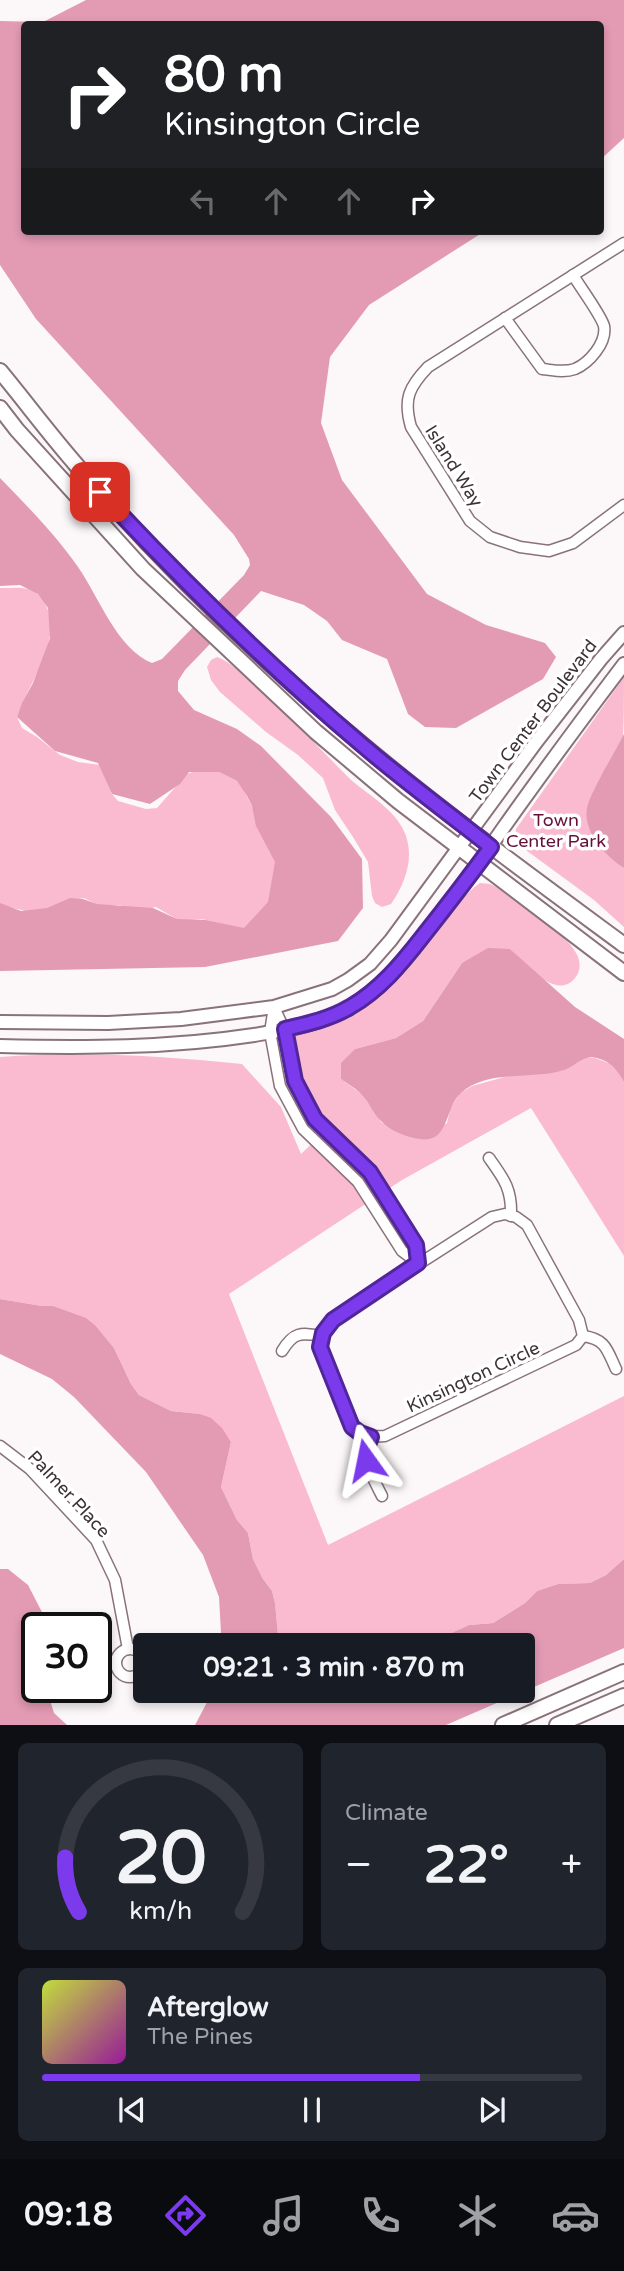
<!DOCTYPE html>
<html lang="en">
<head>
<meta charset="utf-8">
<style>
  body { margin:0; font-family:"Varela Round",sans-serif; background:#20242c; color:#f1f3f6; height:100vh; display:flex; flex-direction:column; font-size:26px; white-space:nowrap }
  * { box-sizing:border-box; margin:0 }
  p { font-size:23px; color:#9ea1a6 }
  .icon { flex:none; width:38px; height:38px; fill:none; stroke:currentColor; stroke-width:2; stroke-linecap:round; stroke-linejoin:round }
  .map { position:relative; height:1725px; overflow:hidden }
  .sheet { display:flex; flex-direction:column; gap:18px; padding:18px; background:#0d0f14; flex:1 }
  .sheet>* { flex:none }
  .guide { position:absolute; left:21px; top:21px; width:583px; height:214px; border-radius:7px; box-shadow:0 4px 10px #0003; background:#202124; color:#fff; overflow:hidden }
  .speed { position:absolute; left:21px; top:1612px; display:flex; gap:14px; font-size:35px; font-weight:700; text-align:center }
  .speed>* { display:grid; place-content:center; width:91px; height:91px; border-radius:50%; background:#171b24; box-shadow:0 4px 10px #0003; line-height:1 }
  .speed .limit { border:4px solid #111; border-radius:10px; background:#fff; color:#111 }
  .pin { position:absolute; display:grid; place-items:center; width:60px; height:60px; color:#fff; margin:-30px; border-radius:14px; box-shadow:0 4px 10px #0006 }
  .me { position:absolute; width:77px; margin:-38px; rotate:348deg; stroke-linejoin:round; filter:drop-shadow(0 0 5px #0008) }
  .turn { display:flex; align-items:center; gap:24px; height:147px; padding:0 28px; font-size:32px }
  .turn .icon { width:91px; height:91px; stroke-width:2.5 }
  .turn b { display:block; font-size:49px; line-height:60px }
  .lanes { display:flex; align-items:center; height:66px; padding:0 28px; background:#0003; justify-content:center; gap:35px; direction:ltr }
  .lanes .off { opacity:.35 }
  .big { font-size:52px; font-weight:700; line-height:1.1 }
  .sheet .card { flex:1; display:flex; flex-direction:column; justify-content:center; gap:10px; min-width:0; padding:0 24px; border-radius:10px; background:#20242c }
  .sheet .dial { align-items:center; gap:0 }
  .dial svg { height:182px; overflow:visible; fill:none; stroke:#363941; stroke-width:7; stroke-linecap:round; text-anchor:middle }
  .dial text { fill:#f1f3f6; stroke:none }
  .song { display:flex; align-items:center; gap:21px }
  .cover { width:84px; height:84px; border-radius:10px; background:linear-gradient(135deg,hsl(70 70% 55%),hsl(300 70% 35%)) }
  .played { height:7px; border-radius:4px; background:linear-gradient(90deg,#7c3aed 70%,#363941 70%) }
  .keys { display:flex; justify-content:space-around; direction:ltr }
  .heat { display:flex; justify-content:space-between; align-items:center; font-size:38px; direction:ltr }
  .sheet .tiles { flex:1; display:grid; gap:18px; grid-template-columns:1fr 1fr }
  .card:last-child { grid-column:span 2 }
  .trip { position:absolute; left:133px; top:1633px; width:402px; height:70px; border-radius:7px; background:#171b24; box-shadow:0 4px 10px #0003; font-weight:700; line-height:70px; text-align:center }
  .menu { display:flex; height:112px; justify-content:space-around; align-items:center; background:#090b0e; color:#9ea1a6 }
  .menu .icon { width:49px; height:49px }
  .menu .active { color:#7c3aed }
  .menu b { font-size:32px; color:#f1f3f6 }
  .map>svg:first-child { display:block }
  .green { fill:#fabbd0 }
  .water { fill:#e39bb4 }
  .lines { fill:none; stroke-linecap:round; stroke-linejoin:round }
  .minor-casing { stroke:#89737a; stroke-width:13 }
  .tertiary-casing { stroke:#89737a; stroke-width:16 }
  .secondary-casing { stroke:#89737a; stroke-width:18 }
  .primary-casing { stroke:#89737a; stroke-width:18 }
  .minor { stroke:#fff; stroke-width:10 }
  .tertiary { stroke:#fff; stroke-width:12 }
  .secondary { stroke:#fff; stroke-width:14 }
  .primary { stroke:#fff; stroke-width:14 }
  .route-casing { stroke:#51269a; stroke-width:18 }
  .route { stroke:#7c3aed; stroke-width:12 }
  .labels { text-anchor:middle; stroke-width:7; stroke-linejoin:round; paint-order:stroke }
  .street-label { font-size:18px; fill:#3d3336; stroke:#fff }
  .park-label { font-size:18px; fill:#651039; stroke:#fff }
</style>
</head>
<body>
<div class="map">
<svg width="624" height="1725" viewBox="0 0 624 1725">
  <rect width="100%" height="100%" fill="#fcf7f9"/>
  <g class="green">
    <path d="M0 588C9 588 20 587 28 589 48 594 54 623 49 640 43 668 26 691 17 717L22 728 37 737 60 755 78 762 100 765 112 794 118 801 146 809 157 808 187 774 195 771 219 772 237 781 243 789 277 856 273 898 252 928H240L202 919 180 921 156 907 142 910 119 905H98L84 898 73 900 63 907 26 911 0 905Z"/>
    <path d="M217 657C230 662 240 672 252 682 286 711 316 745 348 777 366 794 391 806 403 829 416 854 406 883 391 904L382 907 375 903 372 896 368 862 353 837 335 810 323 778 298 755 266 732 220 692 211 680 207 667 211 660Z"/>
    <path d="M624 677C624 693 624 723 623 737 608 775 568 806 601 845 608 854 615 862 624 868V927L594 900 519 845 516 839V829Z"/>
    <path d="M480 883 490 884 498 888C518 905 565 931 576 953 581 961 581 971 575 978 556 1002 524 962 510 949L462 963 423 1021 396 1038 355 1049 341 1079 363 1095 381 1122 399 1133 420 1139 447 1123 450 1110 459 1094 472 1086 512 1075 561 1071 583 1058H595L614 1065 624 1082V1256L531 1108 402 1180 229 1294 328 1545 624 1396V1559L606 1575 590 1583 558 1584 537 1591 525 1603 493 1623 469 1625 449 1634 437 1645H279L275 1603 272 1591 263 1579 253 1559 248 1533 237 1520 221 1487 231 1442 200 1414 171 1411 139 1395 131 1384 114 1348 96 1326 53 1306H42L0 1299V1057C81 1051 162 1056 242 1064L281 1107 301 1154 326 1130 295 1081 289 1044 295 1032C308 1028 323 1025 336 1020 380 1000 410 963 441 927 454 912 463 894 480 883Z"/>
  </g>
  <g class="water">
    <path d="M86 0H624V138L600 160V24H24V231H485L369 305 330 357 321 423 342 480 427 594 486 625 545 643 556 657 543 679 456 728 425 727 408 714 387 659 342 640 327 621 304 605 261 591 185 670 178 681V691L194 710 237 729 261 746 331 817 362 859 363 908 338 941 205 967 0 971V903L21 911 47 908 70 898 83 899 97 904 153 908 177 919 206 920 244 928 268 902 275 862 256 826 252 806 247 796 237 781 219 772H189L180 784 150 804 112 794 98 763 55 751 17 717 22 703 33 683 50 638 48 608 38 594 20 585 0 586V478C27 506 56 535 78 567 99 597 117 649 152 663L162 659 244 575 250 565 249 559 234 535 36 319 0 265V21L43 22Z"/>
    <path d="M624 734V868C605 856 580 829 588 804 595 784 614 754 624 734Z"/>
    <path d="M488 948 510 949 575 1007 624 1039V1082C617 1070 612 1062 597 1058 583 1054 576 1066 564 1070 535 1080 487 1069 461 1093 444 1108 450 1144 419 1139 406 1137 390 1131 381 1121 373 1114 370 1103 362 1095 357 1089 348 1084 341 1079V1063L355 1049 396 1038 423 1021 462 963Z"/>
    <path d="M0 1299 42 1306H53L86 1318 96 1326 114 1348 131 1384 139 1395 171 1411 200 1414 211 1418 222 1428 231 1442 221 1487 237 1520 248 1533 253 1559 263 1579 272 1591 275 1603 279 1645H219L221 1633 219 1597 203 1555 146 1472 74 1397 52 1379 0 1354Z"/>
    <path d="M624 1559V1648L446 1725H195L213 1691 327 1690 345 1693 353 1690H523V1645H437L449 1634 469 1625 493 1623 525 1603 537 1591 558 1584 590 1583 606 1575Z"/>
    <path d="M0 1569H8L28 1585 44 1616 42 1627 37 1628V1687H46L54 1713 67 1725H0Z"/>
  </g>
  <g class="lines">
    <g class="minor-casing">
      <g id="minor">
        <path d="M624 243 428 367C409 387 403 399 411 427L470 521 490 537 520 547 549 551 573 543 624 505"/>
        <path d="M505 318 542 369C553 370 564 373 575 369 589 363 607 343 604 326 601 315 580 287 573 275"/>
        <path d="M274 1007 270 1032 280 1086 303 1129 358 1182 402 1251 418 1263"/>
        <path d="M274 1007 284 1029 295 1081 315 1119 370 1172 416 1245 418 1263"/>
        <path d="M489 1158C504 1179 512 1189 511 1216"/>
        <path d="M505 1214 516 1217 527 1225 579 1320 583 1336 576 1345 385 1436C371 1437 363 1436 352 1427L320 1347 323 1333 333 1319 492 1217Z"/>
        <path d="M583 1336C606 1339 607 1350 616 1369"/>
        <path d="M282 1351C294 1331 301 1333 323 1336"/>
        <path d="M371 1437C362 1461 371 1474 382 1496"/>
        <path d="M0 1446 30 1469 96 1540 115 1580 128 1649"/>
        <circle cx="130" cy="1663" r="14"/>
      </g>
    </g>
    <g class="tertiary-casing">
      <g id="tertiary">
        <path d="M0 1022 108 1023 181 1019 274 1007 332 989 348 980 370 964 391 940 537 741 601 659 624 633"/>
        <path d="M0 1046C85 1048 169 1048 254 1035 283 1030 315 1026 341 1012 376 994 401 963 425 933 453 899 479 863 504 827 543 772 583 718 624 664"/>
      </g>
    </g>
    <g class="secondary-casing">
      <g id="secondary">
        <path d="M503 1725 624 1672"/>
        <path d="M557 1725 624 1696"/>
      </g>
    </g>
    <g class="primary-casing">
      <g id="primary">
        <path d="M0 371C29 406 56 443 87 477 172 573 265 664 364 746 448 816 536 880 624 945"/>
        <path d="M0 408 17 430 143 569 316 732 398 801 624 973"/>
      </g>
    </g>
    <use href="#minor" class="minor"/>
    <use href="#tertiary" class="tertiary"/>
    <use href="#secondary" class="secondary"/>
    <use href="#primary" class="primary"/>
  </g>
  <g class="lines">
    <g class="route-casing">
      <path id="route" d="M100 492C183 581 269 666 361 744 403 780 448 813 491 847 469 877 446 907 423 936 402 963 380 990 350 1007 330 1019 307 1024 285 1029L295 1081 315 1119 370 1172 416 1245 418 1263 333 1320 323 1333 320 1347 352 1427 360 1433 371 1437 366 1450V1460"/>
    </g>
    <use href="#route" class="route"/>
  </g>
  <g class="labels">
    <g class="street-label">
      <text transform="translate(454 466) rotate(58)" y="6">Island Way</text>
      <text transform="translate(533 721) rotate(-53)" y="6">Town Center Boulevard</text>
      <text transform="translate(473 1377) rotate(-25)" y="6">Kinsington Circle</text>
      <text transform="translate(69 1494) rotate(47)" y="6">Palmer Place</text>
    </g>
    <g class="park-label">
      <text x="556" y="826">Town<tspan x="556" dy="21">Center Park</tspan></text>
    </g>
  </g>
</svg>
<div class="speed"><div class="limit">30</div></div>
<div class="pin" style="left:100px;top:492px;background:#d93025"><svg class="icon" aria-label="arrive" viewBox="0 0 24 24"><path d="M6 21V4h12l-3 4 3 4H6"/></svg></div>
<svg class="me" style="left:366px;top:1460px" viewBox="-20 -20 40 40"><path d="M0-17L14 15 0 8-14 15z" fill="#7c3aed" stroke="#fff" stroke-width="4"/></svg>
<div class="trip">09:21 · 3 min · 870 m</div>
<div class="guide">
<div class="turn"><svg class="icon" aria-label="right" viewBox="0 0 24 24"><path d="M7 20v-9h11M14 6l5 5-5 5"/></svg><div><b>80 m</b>Kinsington Circle</div></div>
<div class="lanes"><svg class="icon off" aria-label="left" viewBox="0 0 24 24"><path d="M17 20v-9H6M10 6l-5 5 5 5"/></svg><svg class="icon off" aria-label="ahead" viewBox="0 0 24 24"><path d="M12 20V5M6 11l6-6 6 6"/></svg><svg class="icon off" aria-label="ahead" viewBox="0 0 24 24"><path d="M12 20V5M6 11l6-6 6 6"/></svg><svg class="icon" aria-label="right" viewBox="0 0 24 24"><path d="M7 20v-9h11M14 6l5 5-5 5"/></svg></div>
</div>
</div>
<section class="sheet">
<div class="tiles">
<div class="card dial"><svg viewBox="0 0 100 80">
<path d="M14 69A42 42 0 1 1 86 69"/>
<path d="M14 69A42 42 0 0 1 8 45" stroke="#7c3aed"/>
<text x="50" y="56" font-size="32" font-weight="700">20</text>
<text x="50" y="72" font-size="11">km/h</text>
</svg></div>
<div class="card"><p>Climate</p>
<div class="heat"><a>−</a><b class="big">22°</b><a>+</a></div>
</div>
<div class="card">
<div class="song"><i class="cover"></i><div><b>Afterglow</b><p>The Pines</p></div></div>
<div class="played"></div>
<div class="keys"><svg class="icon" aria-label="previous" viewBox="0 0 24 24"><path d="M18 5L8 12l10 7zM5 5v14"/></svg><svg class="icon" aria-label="pause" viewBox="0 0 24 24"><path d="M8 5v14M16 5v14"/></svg><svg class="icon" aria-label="next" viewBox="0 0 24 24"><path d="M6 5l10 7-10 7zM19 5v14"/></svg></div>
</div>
</div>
</section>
<nav class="menu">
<b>09:18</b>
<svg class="icon active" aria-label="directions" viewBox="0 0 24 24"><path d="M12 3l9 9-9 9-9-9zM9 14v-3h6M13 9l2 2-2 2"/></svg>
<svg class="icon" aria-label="music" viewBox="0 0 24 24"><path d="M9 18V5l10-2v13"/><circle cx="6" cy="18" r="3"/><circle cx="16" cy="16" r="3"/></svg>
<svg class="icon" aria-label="phone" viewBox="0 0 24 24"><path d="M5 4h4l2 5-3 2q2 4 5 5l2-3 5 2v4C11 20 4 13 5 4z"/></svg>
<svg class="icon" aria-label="climate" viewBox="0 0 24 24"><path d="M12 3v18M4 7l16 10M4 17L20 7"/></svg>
<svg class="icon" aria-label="car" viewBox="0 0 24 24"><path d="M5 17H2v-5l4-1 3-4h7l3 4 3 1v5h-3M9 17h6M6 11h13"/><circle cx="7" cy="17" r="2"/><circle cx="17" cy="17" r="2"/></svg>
</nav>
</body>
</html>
